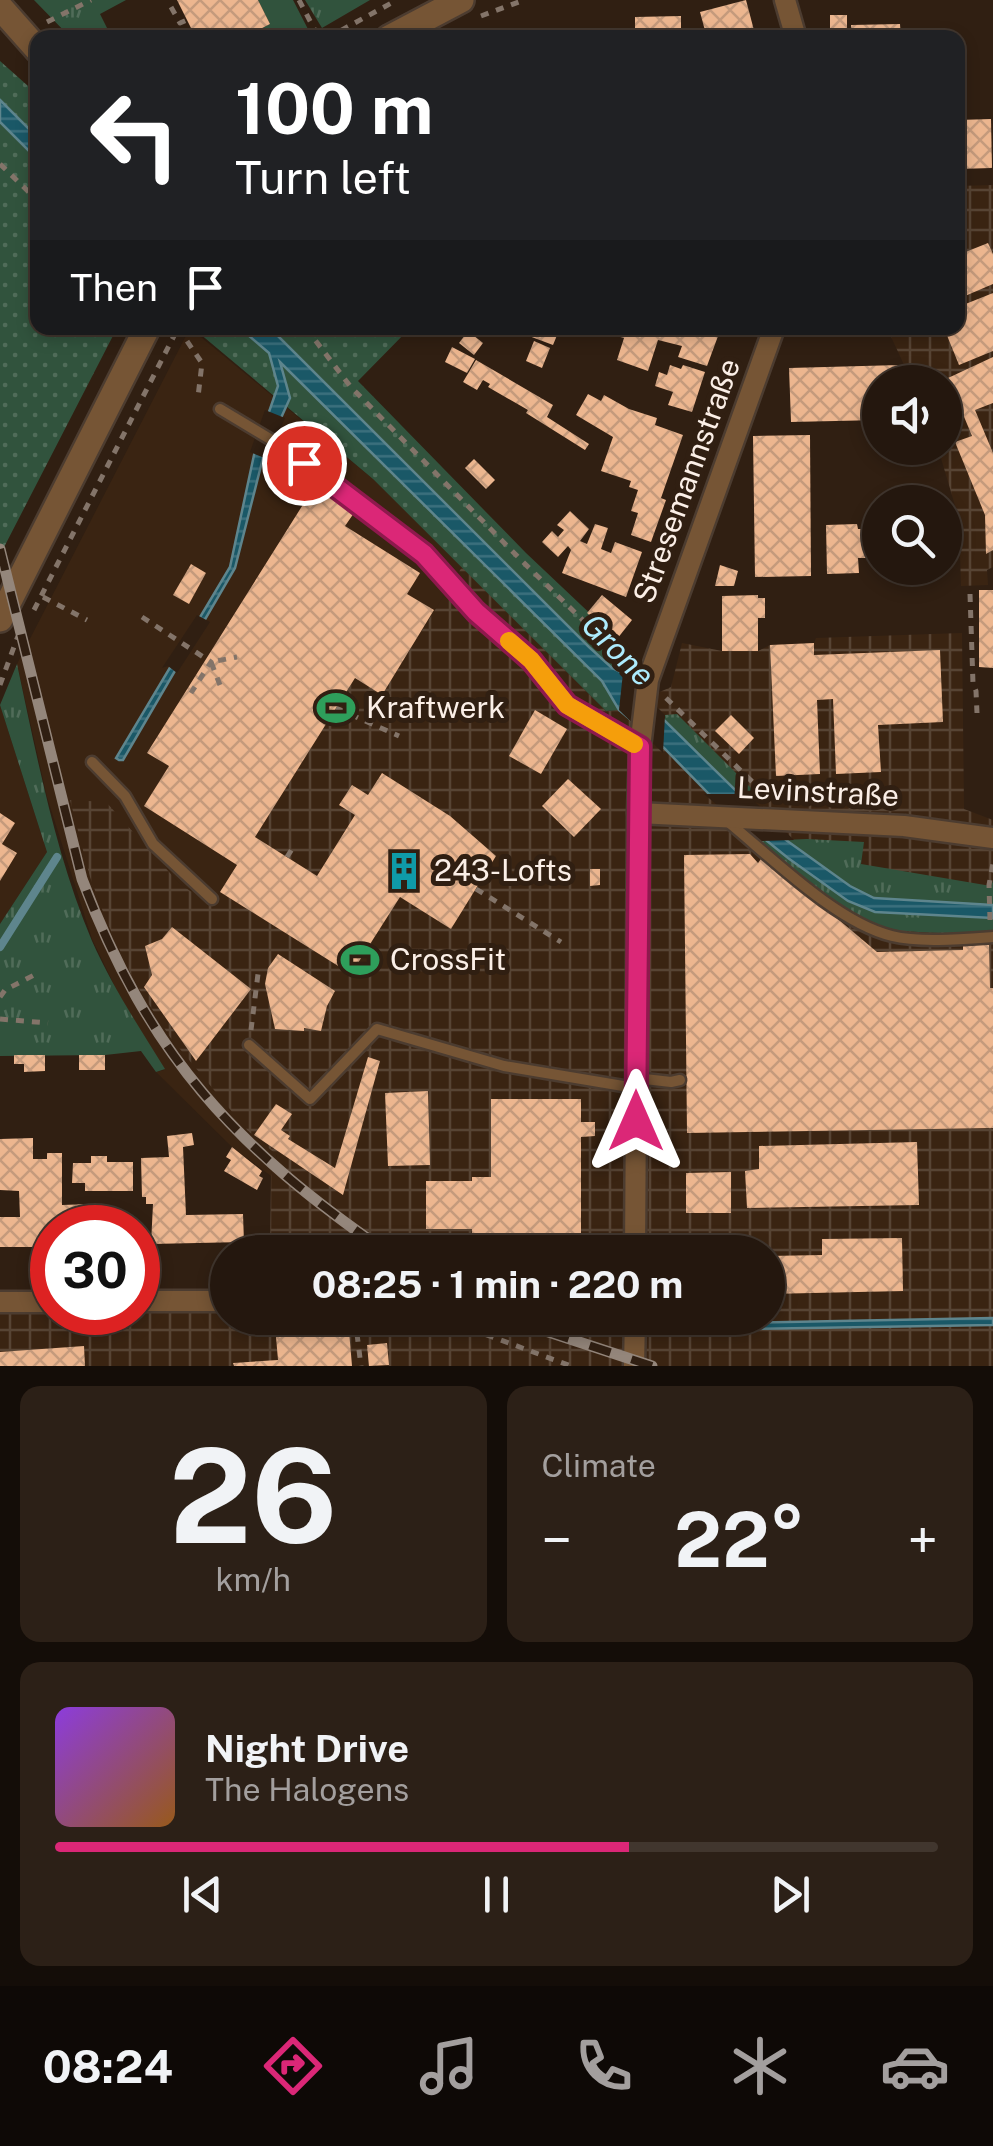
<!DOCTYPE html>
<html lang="en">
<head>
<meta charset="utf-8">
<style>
  body { margin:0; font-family:"Public Sans",sans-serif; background:#2c2017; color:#f1f3f6; height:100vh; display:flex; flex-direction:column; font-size:38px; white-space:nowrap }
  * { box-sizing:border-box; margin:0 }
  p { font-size:32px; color:#a39f9e }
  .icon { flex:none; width:55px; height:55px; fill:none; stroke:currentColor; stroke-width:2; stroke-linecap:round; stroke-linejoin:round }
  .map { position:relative; height:1366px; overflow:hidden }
  .details { display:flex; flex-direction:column; gap:20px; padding:20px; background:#140d08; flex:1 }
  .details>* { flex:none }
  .hud { position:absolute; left:30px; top:30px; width:935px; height:305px; border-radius:20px; box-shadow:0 5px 15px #0003,0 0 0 2px #41362e; background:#202124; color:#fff; overflow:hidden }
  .tools { position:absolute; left:862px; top:365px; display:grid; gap:20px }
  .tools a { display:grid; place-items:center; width:100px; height:100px; border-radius:50%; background:#24170e; box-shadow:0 5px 15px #0003,0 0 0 2px #41362e; font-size:50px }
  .speed { position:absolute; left:30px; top:1205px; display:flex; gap:20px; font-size:50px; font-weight:700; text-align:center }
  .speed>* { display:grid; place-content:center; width:130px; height:130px; border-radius:50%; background:#24170e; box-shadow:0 5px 15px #0003,0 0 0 2px #41362e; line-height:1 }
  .speed .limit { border:15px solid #d22; background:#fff; color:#111 }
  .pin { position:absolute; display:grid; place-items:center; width:85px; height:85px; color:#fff; margin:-42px; border:5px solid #fff; border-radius:50%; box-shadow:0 2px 10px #0007 }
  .me { position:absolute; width:110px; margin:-55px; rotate:0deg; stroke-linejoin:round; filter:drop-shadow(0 0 8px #0008) }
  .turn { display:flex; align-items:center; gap:35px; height:210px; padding:0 40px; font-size:45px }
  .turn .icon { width:130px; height:130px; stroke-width:2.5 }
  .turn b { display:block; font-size:70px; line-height:85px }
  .then { display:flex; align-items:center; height:95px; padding:0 40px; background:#0003; gap:20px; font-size:38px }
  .big { font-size:75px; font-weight:700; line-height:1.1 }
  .details .tile { flex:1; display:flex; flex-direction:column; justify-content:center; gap:15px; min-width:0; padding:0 35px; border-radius:20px; background:#2c2017 }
  .details .dial { align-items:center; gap:0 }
  .dial b { font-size:130px; line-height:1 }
  .song { display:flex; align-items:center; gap:30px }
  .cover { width:120px; height:120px; border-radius:15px; background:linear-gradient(135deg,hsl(270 70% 55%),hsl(30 70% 35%)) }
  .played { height:10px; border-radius:5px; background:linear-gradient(90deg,#db2777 65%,#41362e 65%) }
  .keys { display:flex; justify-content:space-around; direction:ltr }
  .heat { display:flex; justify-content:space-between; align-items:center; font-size:55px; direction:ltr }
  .details .tiles { flex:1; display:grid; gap:20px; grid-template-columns:1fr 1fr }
  .tile:last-child { grid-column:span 2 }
  .trip { position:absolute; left:210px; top:1235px; width:575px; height:100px; border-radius:50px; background:#24170e; box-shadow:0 5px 15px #0003,0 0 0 2px #41362e; font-weight:700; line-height:100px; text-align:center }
  .menu { display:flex; height:160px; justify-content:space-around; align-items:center; background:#0e0906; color:#a39f9e }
  .menu .icon { width:70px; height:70px }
  .menu .selected { color:#db2777 }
  .menu b { font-size:45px; color:#f1f3f6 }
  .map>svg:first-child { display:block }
  .built { fill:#3a2412 }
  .industrial { fill:url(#industrial-grid) }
  .grass { fill:url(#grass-tufts) }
  .park { fill:url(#park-dots) }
  .water { fill:url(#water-rules); stroke:#5e858d; stroke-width:2.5 }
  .pier { fill:#301f12 }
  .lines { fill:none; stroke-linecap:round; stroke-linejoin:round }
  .stream { stroke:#5e858d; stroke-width:8 }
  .building { fill:url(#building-cross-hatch) }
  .service-casing { stroke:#4c3c30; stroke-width:15 }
  .minor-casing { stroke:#4c3c30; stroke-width:25 }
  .tertiary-casing { stroke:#4c3c30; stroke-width:30 }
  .path { stroke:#837469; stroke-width:5; stroke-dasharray:8 8; stroke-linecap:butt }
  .service { stroke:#765535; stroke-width:10 }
  .minor { stroke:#765535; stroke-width:20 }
  .tertiary { stroke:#765535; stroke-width:25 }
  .rail-casing { stroke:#94867b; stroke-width:11 }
  .rail { stroke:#301f12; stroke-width:8; stroke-dasharray:22; stroke-linecap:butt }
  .route-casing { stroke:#8e194d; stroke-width:25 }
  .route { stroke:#db2777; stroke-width:18 }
  .slow { stroke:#f59e0b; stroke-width:18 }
  .labels { text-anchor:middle; stroke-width:10; stroke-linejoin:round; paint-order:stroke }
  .street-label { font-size:30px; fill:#fbefe7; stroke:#301f12 }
  .poi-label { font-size:30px; fill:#fbefe7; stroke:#301f12; text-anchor:start }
  .water-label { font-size:32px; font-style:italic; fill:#adebfd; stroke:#301f12 }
</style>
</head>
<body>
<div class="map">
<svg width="993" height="1366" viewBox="0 0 993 1366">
  <defs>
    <pattern id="industrial-grid" width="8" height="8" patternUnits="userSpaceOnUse" patternTransform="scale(2.5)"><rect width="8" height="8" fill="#3a2412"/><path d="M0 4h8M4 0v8" fill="none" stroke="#574434"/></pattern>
    <pattern id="grass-tufts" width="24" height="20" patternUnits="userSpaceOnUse" patternTransform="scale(2.5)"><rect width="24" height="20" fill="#31533d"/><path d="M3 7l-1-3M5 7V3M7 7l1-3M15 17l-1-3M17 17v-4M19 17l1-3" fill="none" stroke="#506c59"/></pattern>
    <pattern id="park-dots" width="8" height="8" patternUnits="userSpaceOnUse" patternTransform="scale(2.5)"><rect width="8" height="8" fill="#31533d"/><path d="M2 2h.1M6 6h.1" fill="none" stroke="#506c59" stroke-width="1.8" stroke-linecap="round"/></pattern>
    <pattern id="water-rules" width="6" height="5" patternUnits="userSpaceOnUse" patternTransform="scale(2.5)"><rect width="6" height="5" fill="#1a5867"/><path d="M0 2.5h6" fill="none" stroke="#3c707d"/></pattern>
    <pattern id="building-cross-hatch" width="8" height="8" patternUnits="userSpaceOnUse" patternTransform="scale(2.5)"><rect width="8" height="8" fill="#ecb68f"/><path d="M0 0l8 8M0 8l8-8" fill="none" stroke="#c49a7c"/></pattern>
  </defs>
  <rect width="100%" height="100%" fill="#301f12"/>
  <g class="built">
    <path d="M190 328 373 479 462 567 382 695 220 892 206 904 179 883 148 850 277 1155 271 1176 232 1147 156 1072 164 1070 118 993 92 939 47 797 17 664Z"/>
    <path d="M0 705 47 852 0 924Z"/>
  </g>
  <g class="industrial">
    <path d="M993 185V567L987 570 988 585 961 586 959 519 938 448H945V382H912L887 328H958V186Z"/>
    <path d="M462 567 606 711 619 710 671 687 682 643 722 651H758L770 645 814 643 816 638 962 633 964 809 993 820V1366H0V1314L138 1312 227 1304 228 1318H768V1252H270L271 1176 277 1155 248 1131 170 1037 134 981 106 920 90 877 70 800 106 802 179 883 207 903 220 892 355 678 382 694Z"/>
  </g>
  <g class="grass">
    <path d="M34 0H126L100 14 108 30 93 37 71 38Z"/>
    <path d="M258 0H293L311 35 243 38 270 24Z"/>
    <path d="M305 0H370L322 28Z"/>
    <path d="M17 664C37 757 55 853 92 941 112 986 139 1027 165 1069L156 1072 141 1051 105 1055 0 1056V924L47 852 0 705Z"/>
    <path d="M677 714 757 794H740L665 721V715Z"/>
    <path d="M807 839 864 842 861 864 991 886 993 881V932C963 934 928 934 898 930 850 924 797 870 759 841Z"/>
  </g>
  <g class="park">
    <path d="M0 61 37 94 38 328H117L0 555Z"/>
    <path d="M193 328H410L358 381 526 553 617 639 623 673 619 710 606 711 373 479Z"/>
  </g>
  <g class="water">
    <path d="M0 100 37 137V159L0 122Z"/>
    <path d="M240 328H270L589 647 612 668 623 673 665 721 786 840 850 886 874 898 993 905V918L875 912 848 901 788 858 709 794 664 748 619 710 602 681 280 362 290 398 263 458 235 568 123 760H119L116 758 230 567 254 455 278 386 269 353Z"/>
    <path d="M993 1318V1325L679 1330V1324Z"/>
  </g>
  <g class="pier">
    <path d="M265 410 285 418 267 459 250 452Z"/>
    <path d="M197 615 210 622 177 673 168 666 162 668Z"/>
    <path d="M623 673 665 715 663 753 619 710Z"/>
    <path d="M704 794H747L794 840 760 841Z"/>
  </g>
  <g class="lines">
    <path class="stream" d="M0 947 57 857"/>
  </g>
  <g class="building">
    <path d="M177 0H258L270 24 243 38H196Z"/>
    <path d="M746 0 756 38H707L700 12Z"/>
    <rect x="830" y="15" width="17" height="16"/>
    <path d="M681 16V38H635V17Z"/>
    <path d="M900 24 901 38H852L851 25Z"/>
    <path d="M623 30V38H581L580 35Z"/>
    <path d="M991 119 992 168 958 169V120Z"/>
    <path d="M988 243 993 254V284L958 299V255Z"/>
    <path d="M993 293V351L959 365 944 328H958V307Z"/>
    <path d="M521 328H560L553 345 529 336 531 331Z"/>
    <path d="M615 328H721L707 366 678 357 682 346 658 340 648 371 617 360 624 338 613 335Z"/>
    <path d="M468 331 483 343 474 355 459 343Z"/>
    <path d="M534 341 550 348 542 368 526 361Z"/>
    <path d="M452 347 475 359 467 373 445 362Z"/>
    <path d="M993 357V403L975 410 993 453V550L986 554 985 515 955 442 972 436 948 378Z"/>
    <path d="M476 360 553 405 547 417 589 444 585 450 526 413 528 410 488 387 490 384 483 380 477 390 463 382Z"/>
    <path d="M670 365 681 369 683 365 705 372 692 412 668 405 673 392 655 386 659 372 667 375Z"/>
    <path d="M899 365V382H880V420L791 422 789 368Z"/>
    <path d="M588 394 601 401 604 395 629 409 657 418 655 425 683 435 661 498 666 500 651 542 631 535 638 513 631 511 638 490 629 487 631 481 601 471 613 437 576 415Z"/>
    <path d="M810 435 811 576 755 577 753 436Z"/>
    <path d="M474 459 495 480 486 489 465 468Z"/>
    <path d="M314 487 354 513 345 526 420 573 407 594 434 610 382 695 355 678 255 837 317 876 355 815 339 805 352 785 368 795 382 773 450 816 496 856 451 929 400 897 351 974 220 892 237 865 144 806 169 766 147 753Z"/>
    <path d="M570 511 589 529 580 541 587 544 595 524 608 528 601 549 611 553 615 542 642 552 626 597 562 573 571 550 568 546 558 557 542 542 552 531 558 537 564 530 557 525Z"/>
    <path d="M857 524 858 529H880V558H858L859 573 827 574 826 525Z"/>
    <path d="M191 564 206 573 189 604 173 595Z"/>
    <path d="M720 565 738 571 734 586H715Z"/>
    <path d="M885 568H932V571L885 572Z"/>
    <path d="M979 590H993V668L979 667Z"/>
    <path d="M602 595 632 620 617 639 587 613Z"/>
    <path d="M758 595V598H765V618H758V651H722V596Z"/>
    <path d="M814 643V655L940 650 943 722 878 725 881 772 836 774 833 699 817 700 820 774 776 776 770 645Z"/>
    <path d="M535 710 567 729 541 774 509 756Z"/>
    <path d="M731 715 754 738 739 754 715 731Z"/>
    <path d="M568 779 601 809 574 837 542 806Z"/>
    <path d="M0 813 15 823 2 844 17 853 0 881Z"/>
    <path d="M750 854 758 863 763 856 877 952 963 950V945H989L990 988H993V1128L687 1133 684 855Z"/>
    <path d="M590 869H600V885L590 886Z"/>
    <path d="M172 927 251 989 196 1061 144 987 152 975 145 946 162 939Z"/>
    <path d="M278 954 335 991 327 1006 321 1031 304 1028V1031L275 1029 265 984 268 968Z"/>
    <path d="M14 1055H45V1071L24 1072V1064H14Z"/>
    <rect x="79" y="1055" width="26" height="15"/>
    <path d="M368 1057 380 1061 343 1195 254 1135 276 1104 292 1114 281 1130 290 1136 288 1139 335 1168Z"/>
    <path d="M428 1091 430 1165 388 1166 385 1093Z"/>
    <path d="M491 1099H581V1122H595V1136L581 1137V1252L472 1251V1229H426V1181H472V1177H491Z"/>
    <path d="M192 1133 194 1145 183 1147 186 1215 243 1214 244 1242 151 1244 153 1204H146V1197H142L141 1158 169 1157 167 1136Z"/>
    <path d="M33 1138V1159H47V1153H62V1205L90 1204V1228H52V1247H0V1217H20L19 1191 0 1190V1139Z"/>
    <path d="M917 1142 919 1205 747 1208 745 1171 759 1169V1146Z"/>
    <path d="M232 1147 262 1171 259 1176 263 1178 257 1190 224 1171 231 1160 226 1157Z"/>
    <path d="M91 1156H107V1162H133V1191H85V1183H72L73 1163H91Z"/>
    <path d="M731 1172V1213H686V1173Z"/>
    <path d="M902 1238 903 1291 768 1294V1256L822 1255V1239Z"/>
    <path d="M349 1331 352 1366H234L233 1363 278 1360 276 1337Z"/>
    <path d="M387 1343 389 1365 369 1366 367 1345Z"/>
    <path d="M84 1346 85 1366H0V1352Z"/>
  </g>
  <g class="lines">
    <g class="service-casing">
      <g id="service">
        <path d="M220 409 280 445 424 554 475 612 531 660 567 705 639 747"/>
        <path d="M92 762 125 796 153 844 212 899"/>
        <path d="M727 821C771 857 837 923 892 936 919 943 965 939 993 937"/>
        <path d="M249 1045 310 1099 377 1029 504 1066 635 1088"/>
        <path d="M636 1078 671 1082 680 1080"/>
      </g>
    </g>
    <g class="minor-casing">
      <g id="minor">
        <path d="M785 0 796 38"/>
        <path d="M638 813 904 826 993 838"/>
        <path d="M635 1252 638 813 640 747 648 680 774 328"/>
        <path d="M138 1301H228"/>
        <path d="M0 1302H52"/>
        <path d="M634 1366 635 1318"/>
      </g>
    </g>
    <g class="tertiary-casing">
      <g id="tertiary">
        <path d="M0 7 38 50"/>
        <path d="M389 38 461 0"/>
        <path d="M0 619 147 328"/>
      </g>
    </g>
    <g class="path">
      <path d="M299 0 319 38"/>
      <path d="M171 7 180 23 187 20"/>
      <path d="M481 16 524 0"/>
      <path d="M47 22 91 0"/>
      <path d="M327 38 397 0"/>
      <path d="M0 164 38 201"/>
      <path d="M178 328 202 363 198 397"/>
      <path d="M306 328 350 386 522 561 595 632 616 648 632 667"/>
      <path d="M970 594 973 684 976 691 977 713"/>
      <path d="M43 597 87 620"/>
      <path d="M34 610 178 328"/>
      <path d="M142 617 211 662 191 693"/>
      <path d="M0 685 18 636"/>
      <path d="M220 685 211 662 237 657"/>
      <path d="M666 698 769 798"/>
      <path d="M336 708 399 736"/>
      <path d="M287 857 292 849"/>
      <path d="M476 889 561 942"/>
      <path d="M990 920 989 885 993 863"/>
      <path d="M0 997 5 990 40 972"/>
      <path d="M0 1019 48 1023"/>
      <path d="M251 1030 258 974"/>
      <path d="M412 1252 421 1244"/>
      <path d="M355 1318 361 1366"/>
      <path d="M441 1318 571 1366"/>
    </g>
    <use href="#service" class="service"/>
    <use href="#minor" class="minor"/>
    <use href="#tertiary" class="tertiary"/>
    <g class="rail-casing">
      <g id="rail">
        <path d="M0 549 82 879C148 1054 235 1148 387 1252"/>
        <path d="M506 1318 652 1366"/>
      </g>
    </g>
    <use href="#rail" class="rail"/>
  </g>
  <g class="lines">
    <g class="route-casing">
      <path id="route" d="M304 463 424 554 476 612 531 660 567 705 640 747 636 1121"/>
    </g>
    <use href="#route" class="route"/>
    <path class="slow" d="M509 641 531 660 567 705 634 744"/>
  </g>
  <defs>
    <g id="stadium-bare" transform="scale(3)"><path d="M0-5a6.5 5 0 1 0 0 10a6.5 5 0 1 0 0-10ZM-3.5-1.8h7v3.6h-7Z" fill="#2e9e5b" stroke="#301f12" stroke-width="2.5" paint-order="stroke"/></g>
    <g id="building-bare" transform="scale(3)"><path d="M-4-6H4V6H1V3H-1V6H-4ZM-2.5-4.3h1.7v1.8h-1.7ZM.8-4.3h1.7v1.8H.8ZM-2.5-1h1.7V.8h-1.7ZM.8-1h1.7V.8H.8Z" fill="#0f9aa8" stroke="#301f12" stroke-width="2.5" paint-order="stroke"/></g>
  </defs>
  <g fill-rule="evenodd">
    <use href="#stadium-bare" x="336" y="708"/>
    <use href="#building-bare" x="404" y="871"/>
    <use href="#stadium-bare" x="360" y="960"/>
  </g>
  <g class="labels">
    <g class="street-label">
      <text transform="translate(687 481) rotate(-70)" y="10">Stresemannstraße</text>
      <text transform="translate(818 792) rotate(3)" y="10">Levinstraße</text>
    </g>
    <g class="poi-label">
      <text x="366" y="718">Kraftwerk</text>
      <text x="434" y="881">243-Lofts</text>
      <text x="390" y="970">CrossFit</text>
    </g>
    <g class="water-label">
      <text transform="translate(618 650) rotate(45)" y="11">Grone</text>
    </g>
  </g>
</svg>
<div class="tools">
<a><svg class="icon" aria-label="sound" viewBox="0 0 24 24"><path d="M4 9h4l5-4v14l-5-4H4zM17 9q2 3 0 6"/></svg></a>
<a><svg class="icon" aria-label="search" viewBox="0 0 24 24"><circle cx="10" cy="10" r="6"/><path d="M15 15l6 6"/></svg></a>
</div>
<div class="speed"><div class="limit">30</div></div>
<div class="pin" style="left:304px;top:463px;background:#d93025"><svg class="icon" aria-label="arrive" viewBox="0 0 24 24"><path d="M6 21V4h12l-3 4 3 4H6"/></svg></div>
<svg class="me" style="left:636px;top:1121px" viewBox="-20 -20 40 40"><path d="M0-17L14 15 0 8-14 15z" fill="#db2777" stroke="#fff" stroke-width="4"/></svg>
<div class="trip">08:25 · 1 min · 220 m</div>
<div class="hud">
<div class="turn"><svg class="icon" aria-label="left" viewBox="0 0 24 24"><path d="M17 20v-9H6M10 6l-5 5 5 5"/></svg><div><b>100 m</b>Turn left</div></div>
<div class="then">Then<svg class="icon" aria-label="arrive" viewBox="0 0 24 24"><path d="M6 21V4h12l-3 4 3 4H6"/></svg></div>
</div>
</div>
<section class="details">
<div class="tiles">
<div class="tile dial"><b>26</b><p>km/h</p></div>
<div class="tile"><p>Climate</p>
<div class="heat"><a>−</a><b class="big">22°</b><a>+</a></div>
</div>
<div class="tile">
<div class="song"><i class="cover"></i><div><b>Night Drive</b><p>The Halogens</p></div></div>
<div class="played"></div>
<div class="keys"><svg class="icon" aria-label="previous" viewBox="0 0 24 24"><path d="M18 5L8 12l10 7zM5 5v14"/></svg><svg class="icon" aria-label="pause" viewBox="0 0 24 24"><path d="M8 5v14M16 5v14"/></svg><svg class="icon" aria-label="next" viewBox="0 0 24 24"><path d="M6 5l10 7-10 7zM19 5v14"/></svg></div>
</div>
</div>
</section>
<nav class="menu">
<b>08:24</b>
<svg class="icon selected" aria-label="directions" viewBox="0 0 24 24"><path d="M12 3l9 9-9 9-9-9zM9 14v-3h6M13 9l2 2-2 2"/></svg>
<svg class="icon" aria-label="music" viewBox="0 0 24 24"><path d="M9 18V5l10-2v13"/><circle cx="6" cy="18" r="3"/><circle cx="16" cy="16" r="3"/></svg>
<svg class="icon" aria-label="phone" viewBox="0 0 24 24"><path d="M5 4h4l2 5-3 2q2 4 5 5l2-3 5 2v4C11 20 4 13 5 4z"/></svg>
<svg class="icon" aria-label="climate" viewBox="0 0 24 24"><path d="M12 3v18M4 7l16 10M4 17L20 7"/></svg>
<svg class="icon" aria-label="car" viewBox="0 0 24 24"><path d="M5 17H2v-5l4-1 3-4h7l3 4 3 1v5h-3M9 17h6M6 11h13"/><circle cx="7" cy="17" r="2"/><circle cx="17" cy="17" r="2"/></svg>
</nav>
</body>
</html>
